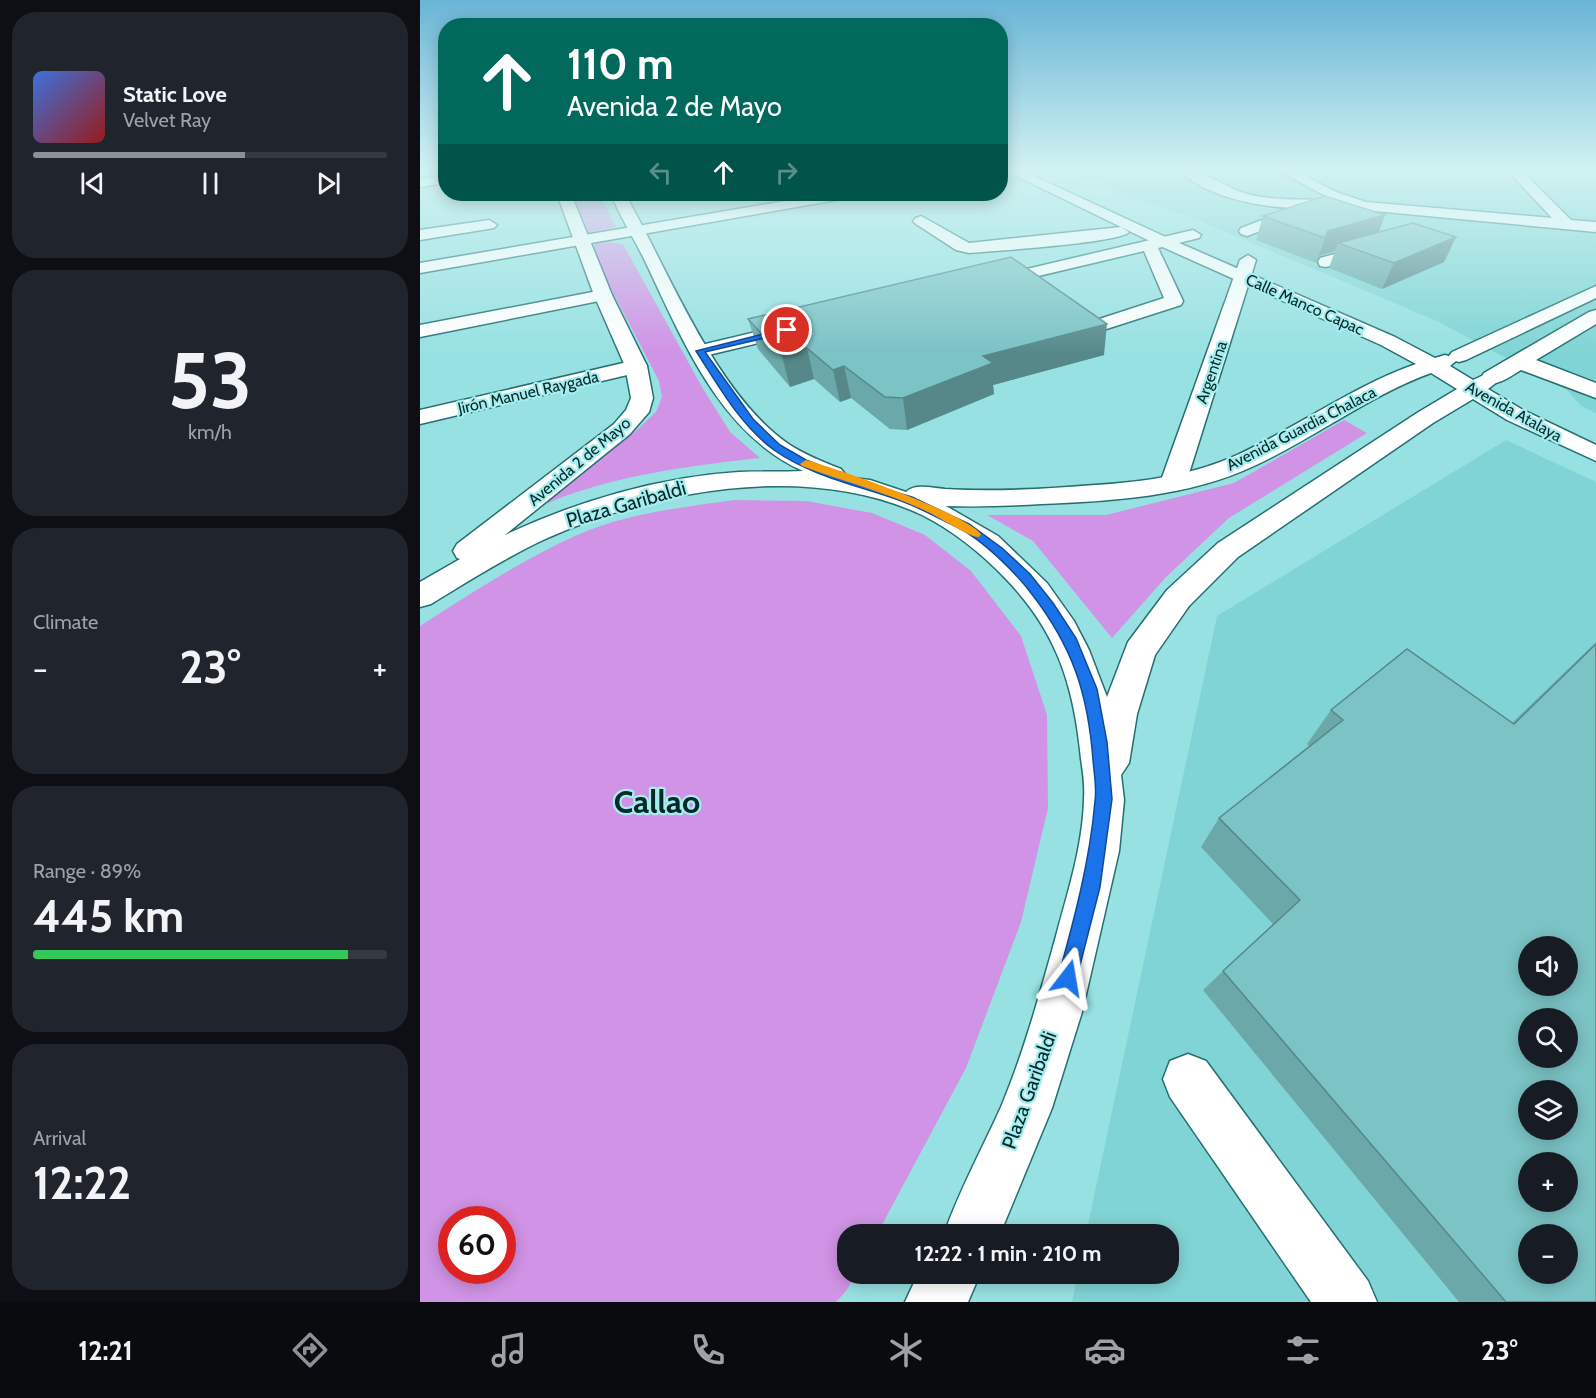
<!DOCTYPE html>
<html lang="en">
<head>
<meta charset="utf-8">
<style>
  body { margin:0; font-family:Cabin,sans-serif; background:#20242c; color:#f1f3f6; height:100vh; display:flex; flex-direction:column; font-size:22px; white-space:nowrap }
  * { box-sizing:border-box; margin:0 }
  p { font-size:20px; color:#9ea1a6 }
  .icon { flex:none; width:33px; height:33px; fill:none; stroke:currentColor; stroke-width:2; stroke-linecap:round; stroke-linejoin:round }
  .map { position:relative; flex:1; overflow:hidden }
  .panel { display:flex; flex-direction:column; gap:12px; padding:12px; background:#0d0f14; width:420px }
  .panel>* { flex:none }
  .top-card { position:absolute; left:18px; top:18px; width:570px; height:183px; border-radius:24px; box-shadow:0 3px 15px #0003; background:#00695c; color:#fff; overflow:hidden }
  .tools { position:absolute; left:1098px; top:936px; display:grid; gap:12px }
  .tools a { display:grid; place-items:center; width:60px; height:60px; border-radius:50%; background:#171b24; box-shadow:0 3px 15px #0003; font-size:30px }
  .speed { position:absolute; left:18px; top:1206px; display:flex; gap:12px; font-size:30px; font-weight:700; text-align:center }
  .speed>* { display:grid; place-content:center; width:78px; height:78px; border-radius:50%; background:#171b24; box-shadow:0 3px 15px #0003; line-height:1 }
  .speed .limit { border:9px solid #d22; background:#fff; color:#111 }
  .pin { position:absolute; display:grid; place-items:center; width:51px; height:51px; color:#fff; margin:-26px; border:3px solid #fff; border-radius:50%; box-shadow:0 2px 6px #0007 }
  .me { position:absolute; width:66px; margin:-33px; rotate:14deg; stroke-linejoin:round; filter:drop-shadow(0 0 4px #0008) }
  .turn { display:flex; align-items:center; gap:21px; height:126px; padding:0 30px; font-size:27px }
  .turn .icon { width:78px; height:78px; stroke-width:2.5 }
  .turn b { display:block; font-size:42px; line-height:51px }
  .lanes { display:flex; align-items:center; height:57px; padding:0 30px; background:#0003; justify-content:center; gap:30px; direction:ltr }
  .lanes .off { opacity:.35 }
  .big { font-size:45px; font-weight:700; line-height:1.1 }
  .panel .card { flex:1; display:flex; flex-direction:column; justify-content:center; gap:9px; min-width:0; padding:0 21px; border-radius:24px; background:#20242c }
  .panel .dial { align-items:center; gap:0 }
  .dial b { font-size:78px; line-height:1 }
  .song { display:flex; align-items:center; gap:18px }
  .cover { width:72px; height:72px; border-radius:9px; background:linear-gradient(135deg,hsl(220 70% 55%),hsl(0 70% 35%)) }
  .played { height:6px; border-radius:3px; background:linear-gradient(90deg,#8c9099 60%,#363941 60%) }
  .keys { display:flex; justify-content:space-around; direction:ltr }
  .heat { display:flex; justify-content:space-between; align-items:center; font-size:33px; direction:ltr }
  .charge { height:9px; border-radius:4px; background:linear-gradient(90deg,#34c759 89%,#363941 0) }
  .trip { position:absolute; left:417px; top:1224px; width:342px; height:60px; border-radius:24px; background:#171b24; box-shadow:0 3px 15px #0003; font-weight:700; line-height:60px; text-align:center }
  .menu { display:flex; height:96px; justify-content:space-around; align-items:center; background:#090b0e; color:#9ea1a6 }
  .menu .icon { width:42px; height:42px }
  .menu .active { color:#8c9099 }
  .menu b { font-size:27px; color:#f1f3f6 }
  main { display:flex; flex:1; min-height:0 }
  .map>svg:first-child { display:block }
  .built { fill:#81d4d5; fill-rule:evenodd }
  .green { fill:#d093e5; fill-rule:evenodd }
  .lines { fill:none; stroke-linecap:round; stroke-linejoin:round }
  .minor-casing { stroke:#236f71; stroke-width:3 }
  .major-casing { stroke:#236f71; stroke-width:3 }
  .minor { fill:#fff; fill-rule:evenodd }
  .major { fill:#fff; fill-rule:evenodd }
  .wall { fill:#6aa8a9 }
  .shaded-wall { fill:#56888a }
  .building { fill:#7bc3c5; stroke:#56888a; stroke-width:1.5; fill-rule:evenodd }
  .route { fill:#1a73e8; stroke:#114b97; stroke-width:1.5 }
  .slow { fill:#f59e0b }
  .labels { text-anchor:middle; stroke-width:4.5; stroke-linejoin:round; paint-order:stroke }
  .far-street-label { font-size:16px; fill:#082829; stroke:#a5eeef }
  .street-label { font-size:20px; fill:#082829; stroke:#a5eeef }
  .town-label { font-size:32px; font-weight:bold; fill:#082829; stroke:#a5eeef }
</style>
</head>
<body>
<main>
<section class="panel">
<div class="card">
<div class="song"><i class="cover"></i><div><b>Static Love</b><p>Velvet Ray</p></div></div>
<div class="played"></div>
<div class="keys"><svg class="icon" aria-label="previous" viewBox="0 0 24 24"><path d="M18 5L8 12l10 7zM5 5v14"/></svg><svg class="icon" aria-label="pause" viewBox="0 0 24 24"><path d="M8 5v14M16 5v14"/></svg><svg class="icon" aria-label="next" viewBox="0 0 24 24"><path d="M6 5l10 7-10 7zM19 5v14"/></svg></div>
</div>
<div class="card dial"><b>53</b><p>km/h</p></div>
<div class="card"><p>Climate</p>
<div class="heat"><a>−</a><b class="big">23°</b><a>+</a></div>
</div>
<div class="card"><p>Range · 89%</p><b class="big">445 km</b><div class="charge"></div></div>
<div class="card"><p>Arrival</p><b class="big">12:22</b></div>
</section>
<div class="map">
<svg width="1176" height="1302" viewBox="0 0 1176 1302">
  <rect width="100%" height="100%" fill="#98e1e2"/>
  <g class="built">
    <path d="M655 171H1176V413L1161 406 1148 391 1017 321 780 221 699 193Z"/>
    <path d="M1086 440 1176 482V1302H652L658 1274H748V1234H666L797 616ZM1108 946H1148V986H1108ZM1108 1018H1148V1058H1108ZM1108 1090H1148V1130H1108ZM1108 1162H1148V1202H1108ZM1108 1234H1148V1274H1108Z"/>
  </g>
  <g class="green">
    <path d="M152 194H179L196 227 167 233Z"/>
    <path d="M188 242 203 244 282 387 310 432 340 458C277 465 212 473 151 494 137 498 123 506 109 512L217 430 236 412 242 397 239 381 171 250 176 244Z"/>
    <path d="M924 420 947 433 809 518 746 577 692 638 613 541 567 515H686L814 483Z"/>
    <path d="M315 500 386 501 452 513 505 535 551 571 601 636 627 715 628 808 601 922 546 1068 457 1234H428V1274H436L426 1291 416 1302H0V626C50 594 100 561 155 536 203 514 263 507 315 500ZM32 1220H82V1270H32Z"/>
  </g>
  <g class="lines">
    <g class="minor-casing">
      <g id="minor">
        <path d="M761 171C785 169 804 188 827 194 855 201 884 199 913 200L859 171H875L916 192 946 202 1132 218 1088 171H1102L1151 220 1176 222V232L944 210 928 205 921 209 888 208 887 213 827 236 821 234 819 231 821 228 874 208C840 207 785 197 761 171Z"/>
        <path d="M26 175V183L0 187V179Z"/>
        <path d="M406 194H435L428 198 0 273V263Z"/>
        <path d="M501 216 549 243 701 227 709 232C700 243 572 251 549 253L536 250 496 224 493 221 496 218Z"/>
        <path d="M69 220 77 225 74 228 0 240V230Z"/>
        <path d="M773 230 781 235 779 238 738 248 763 301 761 305 674 333 667 331 664 327 667 323 744 298 724 251 568 288 562 287 559 283 562 279 568 278Z"/>
        <path d="M955 243 963 248 961 251 906 267 900 266 898 262 900 258Z"/>
        <path d="M828 255 836 260 766 483 762 489 753 491 744 489 740 483 820 260Z"/>
        <path d="M1176 286V298L1046 360 1039 362 1032 360 1029 356 1032 352Z"/>
        <path d="M183 290 189 291 192 295 189 299 0 337V325Z"/>
        <path d="M1176 310V324L1116 360 1176 383V398L1101 370C1089 377 1079 386 1064 383L1061 378 1064 373 1169 312Z"/>
        <path d="M378 322 385 324 388 328 385 332 280 357 273 355 270 351 273 347Z"/>
        <path d="M216 360 224 361 227 366 224 371 0 424V410Z"/>
        <path d="M768 1054 786 1061 948 1281 957 1302H891L750 1097 743 1079 750 1061Z"/>
      </g>
    </g>
    <g class="major-casing">
      <g id="major">
        <path d="M586 171H603L750 239 975 337 1015 358 1025 355 1032 357 1036 361 1030 366 1053 380 1070 372 1078 374 1081 379 1068 389 1103 410 1176 445V461L1087 420 1053 399 1013 423 818 557 769 606 735 655 717 714 709 763 701 775 704 800 699 851 662 1012 632 1108 580 1234H524C539 1191 562 1149 581 1107 604 1052 620 993 636 936 648 891 663 845 664 799 665 786 663 772 661 759 654 687 638 633 586 579 562 554 534 531 502 515 387 461 232 490 121 541 83 559 47 582 11 604L0 607V582L40 559 37 558 33 551 37 544 194 424 206 410 211 398 205 366 174 295 137 194H151L192 295 227 366 233 398 229 412 210 434 85 535C157 501 239 477 319 472 340 471 362 472 383 471 300 434 263 341 226 263 215 240 200 217 191 194H205C249 271 294 391 367 443 383 454 403 462 421 469L425 474 423 477 450 480 486 492C495 483 513 488 525 489 575 492 626 489 675 485 724 482 773 475 817 455 878 427 933 386 996 364L961 345 738 245ZM1011 373 1037 389 997 413 798 543 747 590 708 642 687 697 669 650 654 621 627 583 578 536 526 506C558 507 589 506 621 504 693 501 768 497 834 466 895 438 948 396 1011 373Z"/>
        <path d="M498 1274H560L548 1302H485Z"/>
      </g>
    </g>
    <use href="#minor" class="minor"/>
    <use href="#major" class="major"/>
  </g>
  <g class="wall">
    <path d="M843 216 959 232 1036 237 1024 262 962 289 909 268 915 251 899 256 896 263 836 240Z"/>
    <path d="M328 319 684 355 573 385 574 394 487 430 470 429 431 398 420 402 394 379 370 387 338 349Z"/>
    <path d="M1176 642V1302H1039L783 990 853 924 781 847 799 818 889 746 887 744 911 710 1093 722Z"/>
  </g>
  <g class="shaded-wall">
    <path d="M965 215 956 240 918 243 915 251 899 256 896 263 908 231Z"/>
    <path d="M1036 237 1024 262 962 289 974 263Z"/>
    <path d="M687 324 684 355 573 385 574 394 487 430 483 398 563 356Z"/>
    <path d="M387 348 394 379 370 387 362 356Z"/>
    <path d="M424 366 431 398 420 402 413 370Z"/>
  </g>
  <g class="building">
    <path d="M905 196 965 215 908 231 905 238 843 216Z"/>
    <path d="M993 223 1036 237 974 263 918 243Z"/>
    <path d="M591 257 687 324 563 356 573 363 483 398 465 397 424 366 413 370 387 348 362 356 328 319Z"/>
    <path d="M1176 644V1302H1086L803 971 880 900 799 818 923 720 911 710 987 649 1094 724ZM1108 946H1148V986H1108ZM1108 1018H1148V1058H1108ZM1108 1090H1148V1130H1108ZM1108 1162H1148V1202H1108ZM1108 1234H1148V1274H1108Z"/>
  </g>
  <linearGradient id="sky" x2="0" y2="1"><stop stop-color="#69b5d6"/><stop offset="0.48" stop-color="#d1f2f2"/><stop offset="1" stop-color="#d1f2f2" stop-opacity="0"/></linearGradient>
  <rect width="1176" height="353" fill="url(#sky)"/>
  <path class="route" d="M367 328 371 330 370 332 285 352 333 419 360 445 386 460 454 486 492 497 549 524 582 548 610 574 633 603 656 638 677 689 687 742 692 799 680 887 655 985 648 988 641 985 638 978C654 920 670 861 675 801 677 788 674 773 673 760 668 694 653 647 611 593 594 571 563 540 537 527 520 519 502 509 484 502 441 486 392 477 354 450 320 425 298 385 276 351Z"/>
  <path class="slow" d="M386 460C418 469 543 512 561 534L559 537C551 538 520 518 510 513 472 494 422 481 382 466L380 464Z"/>
  <g class="labels">
    <g class="far-street-label">
      <text transform="translate(885 304) rotate(24)" y="6">Calle Manco Capac</text>
      <text transform="translate(791 372) rotate(-71)" y="6">Argentina</text>
      <text transform="translate(108 392) rotate(-13)" y="6">Jirón Manuel Raygada</text>
      <text transform="translate(1094 411) rotate(29)" y="6">Avenida Atalaya</text>
      <text transform="translate(881 428) rotate(-27)" y="6">Avenida Guardia Chalaca</text>
      <text transform="translate(159 461) rotate(-40)" y="6">Avenida 2 de Mayo</text>
    </g>
    <g class="street-label">
      <text transform="translate(206 504) rotate(-16)" y="7">Plaza Garibaldi</text>
      <text transform="translate(609 1090) rotate(-70)" y="7">Plaza Garibaldi</text>
    </g>
    <g class="town-label">
      <text x="237" y="813">Callao</text>
    </g>
  </g>
</svg>
<div class="tools">
<a><svg class="icon" aria-label="sound" viewBox="0 0 24 24"><path d="M4 9h4l5-4v14l-5-4H4zM17 9q2 3 0 6"/></svg></a>
<a><svg class="icon" aria-label="search" viewBox="0 0 24 24"><circle cx="10" cy="10" r="6"/><path d="M15 15l6 6"/></svg></a>
<a><svg class="icon" aria-label="layers" viewBox="0 0 24 24"><path d="M12 4l9 5-9 5-9-5zM3 14l9 5 9-5"/></svg></a>
<a>+</a>
<a>−</a>
</div>
<div class="speed"><div class="limit">60</div></div>
<div class="pin" style="left:367px;top:330px;background:#d93025"><svg class="icon" aria-label="arrive" viewBox="0 0 24 24"><path d="M6 21V4h12l-3 4 3 4H6"/></svg></div>
<svg class="me" style="left:648px;top:978px" viewBox="-20 -20 40 40"><path d="M0-17L14 15 0 8-14 15z" fill="#1a73e8" stroke="#fff" stroke-width="4"/></svg>
<div class="trip">12:22 · 1 min · 210 m</div>
<div class="top-card">
<div class="turn"><svg class="icon" aria-label="ahead" viewBox="0 0 24 24"><path d="M12 20V5M6 11l6-6 6 6"/></svg><div><b>110 m</b>Avenida 2 de Mayo</div></div>
<div class="lanes"><svg class="icon off" aria-label="left" viewBox="0 0 24 24"><path d="M17 20v-9H6M10 6l-5 5 5 5"/></svg><svg class="icon" aria-label="ahead" viewBox="0 0 24 24"><path d="M12 20V5M6 11l6-6 6 6"/></svg><svg class="icon off" aria-label="right" viewBox="0 0 24 24"><path d="M7 20v-9h11M14 6l5 5-5 5"/></svg></div>
</div>
</div>
</main>
<nav class="menu">
<b>12:21</b>
<svg class="icon active" aria-label="directions" viewBox="0 0 24 24"><path d="M12 3l9 9-9 9-9-9zM9 14v-3h6M13 9l2 2-2 2"/></svg>
<svg class="icon" aria-label="music" viewBox="0 0 24 24"><path d="M9 18V5l10-2v13"/><circle cx="6" cy="18" r="3"/><circle cx="16" cy="16" r="3"/></svg>
<svg class="icon" aria-label="phone" viewBox="0 0 24 24"><path d="M5 4h4l2 5-3 2q2 4 5 5l2-3 5 2v4C11 20 4 13 5 4z"/></svg>
<svg class="icon" aria-label="climate" viewBox="0 0 24 24"><path d="M12 3v18M4 7l16 10M4 17L20 7"/></svg>
<svg class="icon" aria-label="car" viewBox="0 0 24 24"><path d="M5 17H2v-5l4-1 3-4h7l3 4 3 1v5h-3M9 17h6M6 11h13"/><circle cx="7" cy="17" r="2"/><circle cx="17" cy="17" r="2"/></svg>
<svg class="icon" aria-label="filters" viewBox="0 0 24 24"><path d="M4 7h16M4 17h16"/><circle cx="9" cy="7" r="2"/><circle cx="15" cy="17" r="2"/></svg>
<b>23°</b>
</nav>
</body>
</html>
